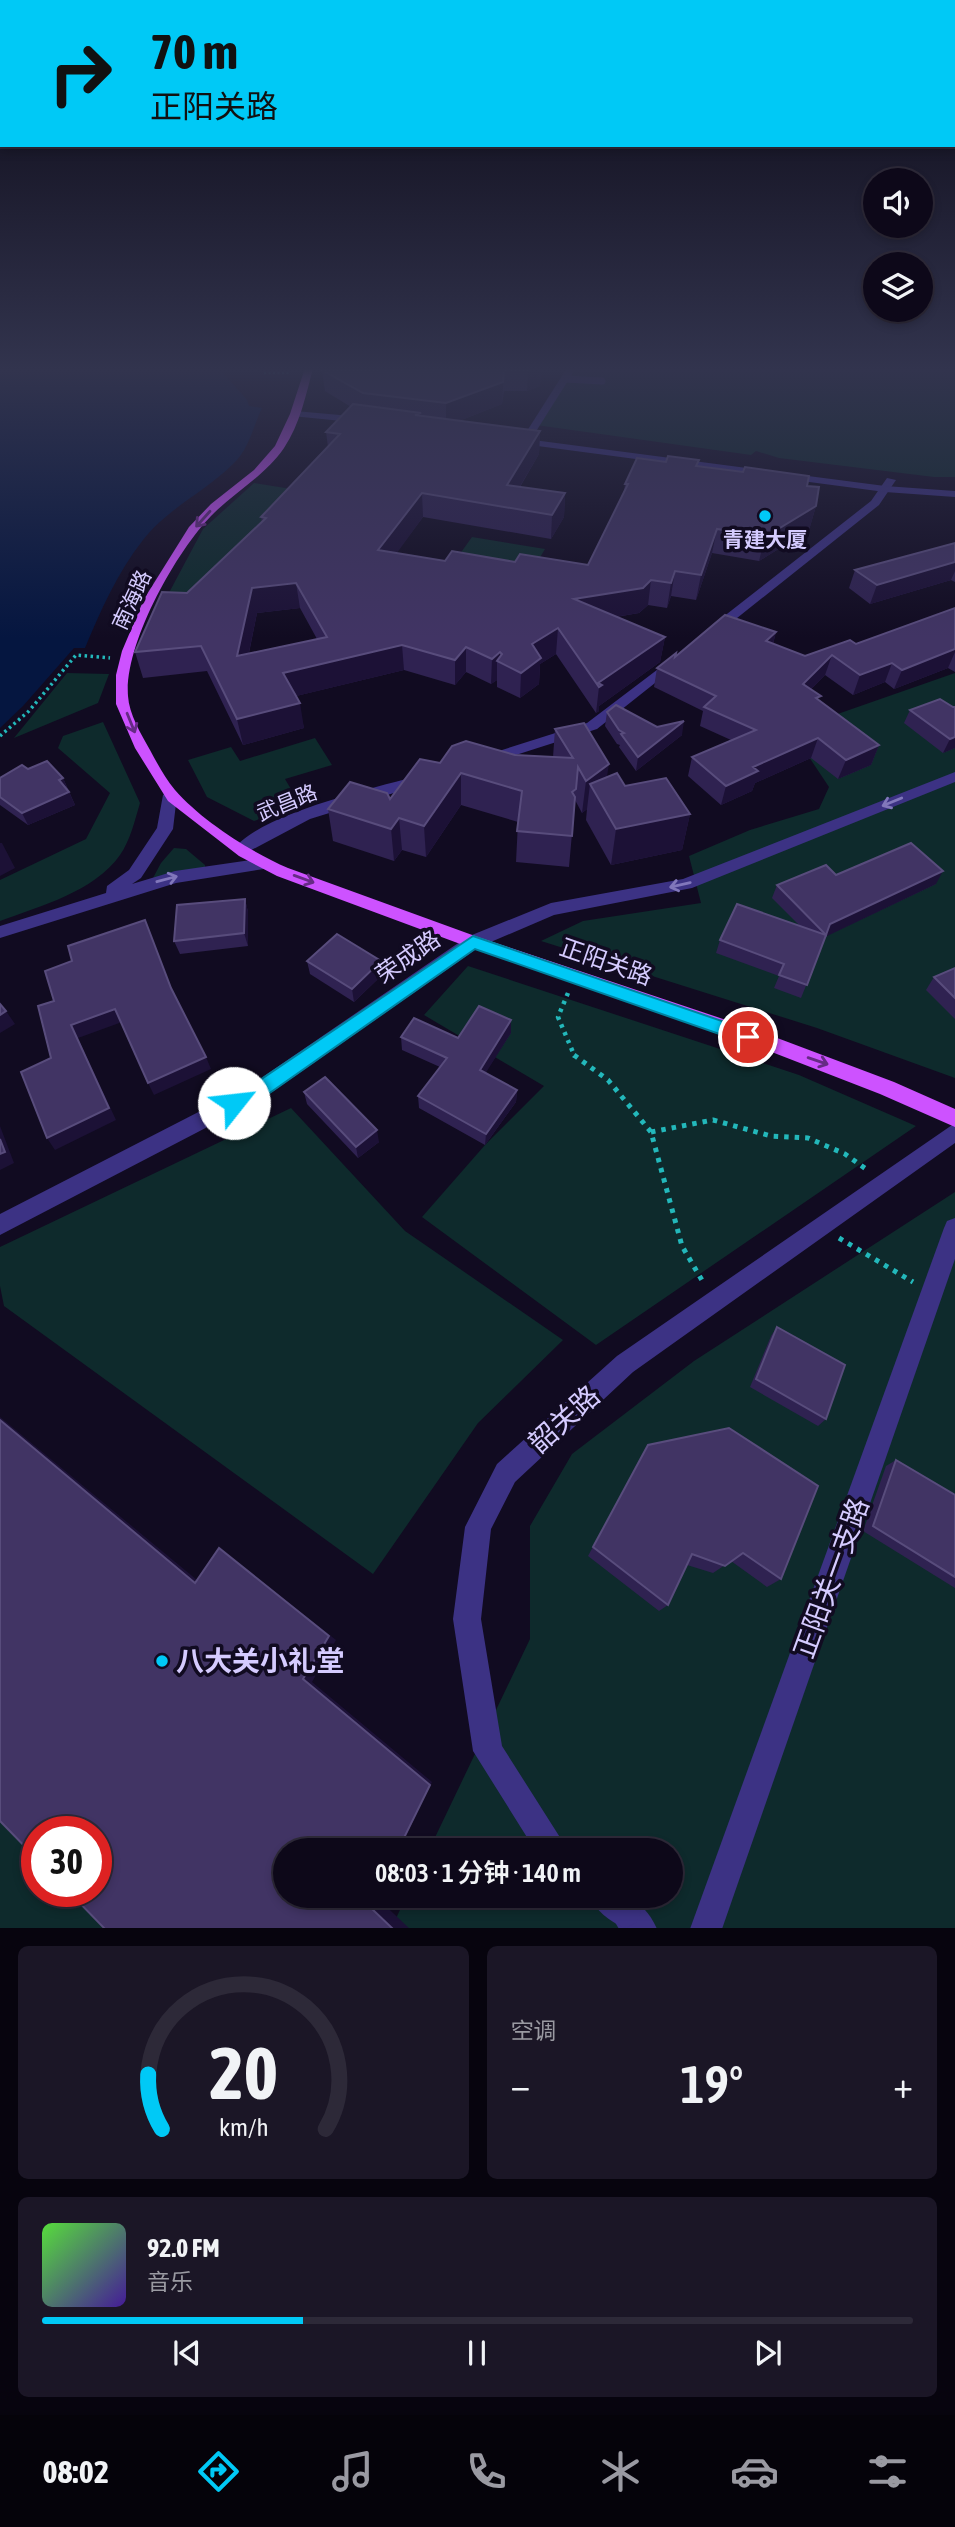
<!DOCTYPE html>
<html lang="zh">
<head>
<meta charset="utf-8">
<style>
  body { margin:0; font-family:"Asap Condensed","Noto Sans SC",sans-serif; background:#1b1626; color:#f1f3f6; height:100vh; display:flex; flex-direction:column; font-size:26px; white-space:nowrap }
  * { box-sizing:border-box; margin:0 }
  p { font-size:23px; color:#9a9aa2 }
  .icon { flex:none; width:38px; height:38px; fill:none; stroke:currentColor; stroke-width:2; stroke-linecap:round; stroke-linejoin:round }
  .map { position:relative; height:1928px; overflow:hidden }
  .details { display:flex; flex-direction:column; gap:18px; padding:18px; background:#07040e; flex:1 }
  .details>* { flex:none }
  .top-card { position:absolute; left:0px; top:0px; width:956px; height:147px; box-shadow:0 4px 10px #0003,0 0 0 2px #2d2938; background:#00c9f6; color:#111; overflow:hidden }
  .tools { position:absolute; left:863px; top:168px; display:grid; gap:14px }
  .tools a { display:grid; place-items:center; width:70px; height:70px; border-radius:50%; background:#0d0819; box-shadow:0 4px 10px #0003,0 0 0 2px #2d2938; font-size:35px }
  .speed { position:absolute; left:21px; top:1816px; display:flex; gap:14px; font-size:35px; font-weight:700; text-align:center }
  .speed>* { display:grid; place-content:center; width:91px; height:91px; border-radius:50%; background:#0d0819; box-shadow:0 4px 10px #0003,0 0 0 2px #2d2938; line-height:1 }
  .speed .limit { border:10px solid #d22; background:#fff; color:#111 }
  .pin { position:absolute; display:grid; place-items:center; width:60px; height:60px; color:#fff; margin:-30px; border:4px solid #fff; border-radius:50%; box-shadow:0 2px 7px #0007 }
  .me { position:absolute; width:77px; margin:-38px; rotate:61deg; stroke-linejoin:round; filter:drop-shadow(0 0 5px #0008) }
  .turn { display:flex; align-items:center; gap:24px; height:147px; padding:0 35px; font-size:32px }
  .turn .icon { width:91px; height:91px; stroke-width:2.5 }
  .turn b { display:block; font-size:49px; line-height:60px }
  .big { font-size:52px; font-weight:600; line-height:1.1 }
  .details .card { flex:1; display:flex; flex-direction:column; justify-content:center; gap:10px; min-width:0; padding:0 24px; border-radius:10px; background:#1b1626 }
  .details .dial { align-items:center; gap:0 }
  .dial svg { height:182px; overflow:visible; fill:none; stroke:#2d2938; stroke-width:7; stroke-linecap:round; text-anchor:middle }
  .dial text { fill:#f1f3f6; stroke:none }
  .song { display:flex; align-items:center; gap:21px }
  .cover { width:84px; height:84px; border-radius:10px; background:linear-gradient(135deg,hsl(110 70% 55%),hsl(260 70% 35%)) }
  .played { height:7px; border-radius:4px; background:linear-gradient(90deg,#00c9f6 30%,#2d2938 30%) }
  .keys { display:flex; justify-content:space-around; direction:ltr }
  .heat { display:flex; justify-content:space-between; align-items:center; font-size:38px; direction:ltr }
  .details .tiles { flex:1; display:grid; gap:18px; grid-template-columns:1fr 1fr }
  .card:last-child { grid-column:span 2 }
  .trip { position:absolute; left:273px; top:1838px; width:410px; height:70px; border-radius:35px; background:#0d0819; box-shadow:0 4px 10px #0003,0 0 0 2px #2d2938; font-weight:600; line-height:70px; text-align:center }
  .dock { display:flex; height:112px; justify-content:space-around; align-items:center; background:#05030a; color:#9a9aa2 }
  .dock .icon { width:49px; height:49px }
  .dock .on { color:#00c9f6 }
  .dock b { font-size:32px; color:#f1f3f6 }
  .map>svg:first-child { display:block }
  .green { fill:#0e2a2c }
  .water { fill:#051640 }
  .lines { fill:none; stroke-linecap:round; stroke-linejoin:round }
  .path-far3 { stroke:#23b8bb; stroke-width:2.5; stroke-dasharray:2 2.5; stroke-linecap:butt }
  .path-far2 { stroke:#23b8bb; stroke-width:3.5; stroke-dasharray:2.5 3.5; stroke-linecap:butt }
  .path-far1 { stroke:#23b8bb; stroke-width:4.5; stroke-dasharray:3.5 5; stroke-linecap:butt }
  .path { stroke:#23b8bb; stroke-width:5; stroke-dasharray:4.5 6; stroke-linecap:butt }
  .service { stroke:#3c3284; stroke-width:7 }
  .pedestrian { fill:#3c3284; fill-rule:evenodd }
  .minor { fill:#3c3284; fill-rule:evenodd }
  .tertiary { fill:#3c3284; fill-rule:evenodd }
  .primary { fill:#cd52ff; fill-rule:evenodd }
  .wall { fill:#2f2251; fill-rule:evenodd }
  .shaded-wall { fill:#1c1136 }
  .building { fill:#413464; stroke:#584c7c; stroke-width:2; fill-rule:evenodd }
  .oneway { stroke:#662b85 }
  .oneway2 { stroke:#8177bb }
  .route { fill:#00c9f6; stroke:#0083a0; stroke-width:2 }
  .poi-dot { fill:#00c9f6; stroke:#110b21; stroke-width:2.5 }
  .labels { text-anchor:middle; stroke-width:7; stroke-linejoin:round; paint-order:stroke }
  .far-poi-label { font-size:21px; font-weight:bold; fill:#d5cbff; stroke:#110b21 }
  .far-street-label { font-size:21px; fill:#d5cbff; stroke:#110b21 }
  .street-label { font-size:24px; fill:#d5cbff; stroke:#110b21 }
  .near-street-label { font-size:28px; fill:#d5cbff; stroke:#110b21 }
  .near-poi-label { font-size:28px; font-weight:bold; fill:#d5cbff; stroke:#110b21; text-anchor:start }
</style>
</head>
<body>
<div class="map">
<svg width="955" height="1929" viewBox="0 0 955 1929">
  <rect width="100%" height="100%" fill="#110b21"/>
  <g class="green">
    <path d="M572 368H955V477H934L779 458 756 451 751 455 536 425Z"/>
    <path d="M254 483 304 491 201 608 163 604 203 529Z"/>
    <path d="M472 537 545 549 532 571 457 558Z"/>
    <path d="M67 673 109 674 98 703 14 738Z"/>
    <path d="M955 673V1078L817 1028 541 941 583 921 701 903 689 856 750 830 819 809 829 787 807 754 786 732Z"/>
    <path d="M103 722 140 803C135 820 130 841 120 855 94 892 40 906 0 921V880L86 839 110 793 58 748 63 736Z"/>
    <path d="M315 738 332 765 285 779 301 806 254 821 207 797 188 760 231 747 240 761Z"/>
    <path d="M174 848 186 849 205 865V870L153 878 161 863Z"/>
    <path d="M468 966 799 1075 916 1126 596 1345 422 1217 485 1145 544 1086 424 1015Z"/>
    <path d="M291 1108 405 1231 563 1340 478 1423 373 1574 4 1306 0 1286V1247Z"/>
    <path d="M955 1192V1928L391 1929 407 1895H670V1850H429L530 1639V1526L572 1454 694 1361Z"/>
    <path d="M0 1790 37 1832V1892H96L137 1928H0Z"/>
  </g>
  <path class="water" d="M0 368H219L247 400 249 406 262 408C253 427 249 449 233 464 205 492 168 508 143 540 117 573 101 610 85 648H74L23 706 0 728Z"/>
  <g class="lines">
    <path class="path-far3" d="M264 373H291"/>
    <path class="path-far2" d="M0 736 29 711 76 655 110 658"/>
    <path class="path-far1" d="M568 993 558 1017 575 1057"/>
    <g class="path">
      <path d="M574 1055 608 1080 651 1132 682 1246 703 1282"/>
      <path d="M651 1132 713 1120 771 1136 808 1138 845 1154 866 1169"/>
      <path d="M839 1238 913 1282"/>
    </g>
    <path class="service" d="M566 379 602 381"/>
    <g class="pedestrian">
      <path d="M955 1218V1259L722 1929H690L944 1228 947 1221Z"/>
      <path d="M625 1896C640 1902 650 1913 657 1929H619L609 1912 614 1901Z"/>
    </g>
    <g class="minor">
      <path d="M567 368H576L528 444H522L520 442Z"/>
      <path d="M887 478 896 480 879 505 717 634H709V628L871 501Z"/>
      <path d="M674 657 680 661 679 664 597 729 485 765 478 760 480 757 587 723Z"/>
      <path d="M955 772V782L692 888 554 915 479 947 265 1097 0 1235V1214L251 1085 467 937 551 903 683 879Z"/>
      <path d="M421 775 428 780 426 783 310 819 242 855 234 849C259 814 378 787 421 775Z"/>
      <path d="M170 790 177 795 173 829 141 878 132 884 175 871 264 858 272 864 270 868 176 883 0 938V926L106 893 107 886 129 870 157 828 163 795Z"/>
      <path d="M955 1123V1143L633 1372 515 1482 491 1529 481 1619 502 1746 568 1850H535L473 1751 453 1619 465 1527 497 1464 617 1356Z"/>
      <path d="M589 1895H630L636 1901 641 1912 636 1923 625 1928C609 1921 596 1911 589 1895Z"/>
    </g>
    <g class="tertiary">
      <path d="M295 411 362 417 367 420 362 423 292 416V412Z"/>
      <path d="M518 438 885 486 955 491V497L885 492 515 443 513 441Z"/>
    </g>
    <path class="primary" d="M305 368H313C306 395 300 424 284 448 265 476 234 492 211 516 176 552 124 644 128 696 129 714 141 734 150 750 157 763 165 778 175 790 202 821 251 852 288 868L475 936 756 1030 894 1082 955 1109V1127L880 1094 743 1041 463 945 277 876 239 856 168 801 135 748 116 704V675L122 651 144 599 189 527 211 504 254 470 275 446 290 414Z"/>
  </g>
  <g class="wall">
    <path d="M541 368 540 386 527 391H504L502 404 459 421 540 431 539 454 520 487 565 493 564 517 551 539 423 517 396 553 445 561 515 562 588 565 624 491 625 484 666 462 699 460 697 466 807 486 816 506 809 530 759 561 712 553 696 600 671 596 667 608 648 605 639 613 616 617 665 637 660 662 599 706V711L596 713 556 654 540 664 539 684 520 698 497 687V680L491 684 466 672 455 685 404 670 296 696 304 728 243 745 207 671 143 678 135 652 187 593 262 523 261 517 328 447 326 432 351 407 325 391 322 370H379ZM300 608 317 639 249 653 257 613Z"/>
    <path d="M955 543V582L951 580 870 604 849 588 855 570Z"/>
    <path d="M955 608V672L948 668 894 689 885 682 853 695 825 675 811 689 819 701 879 745 871 765 838 779 811 758 755 783 752 791 721 805 688 776 692 757 731 740 700 726 703 711 654 687 657 668 776 632 773 644 805 656 856 644Z"/>
    <path d="M953 707 955 748 943 753 904 723 910 710Z"/>
    <path d="M607 712 657 727 682 735 636 771 619 747 620 745 617 744 605 726Z"/>
    <path d="M555 729 607 777 690 814 682 850 611 865 586 820 587 809 582 813 575 800 569 867 516 862 518 822 461 805 426 857 402 850 394 861 333 841 328 809 390 799 440 763 515 755 553 757Z"/>
    <path d="M28 769 63 778 75 805 28 825 0 805V778Z"/>
    <path d="M836 875 936 884 826 936 801 998 774 988 779 976 716 953 720 940 800 926 772 898 777 885Z"/>
    <path d="M245 899 248 912V946L180 954 174 941Z"/>
    <path d="M307 961H381L383 974 354 1002 310 974Z"/>
    <path d="M955 968V1019L926 990 934 977Z"/>
    <path d="M511 1033 485 1073 517 1090 516 1102 485 1145 419 1108 418 1096 440 1067 402 1050 401 1037 458 1038Z"/>
    <path d="M304 1092 379 1142 358 1158 307 1104Z"/>
    <path d="M777 1327 826 1419 818 1426 750 1387 771 1336Z"/>
    <path d="M648 1445 781 1579 767 1587 731 1561 713 1573 687 1565 668 1605 659 1611 588 1556Z"/>
    <path d="M896 1460 955 1495V1588L863 1531 886 1466Z"/>
  </g>
  <g class="shaded-wall">
    <path d="M531 368H541L540 386 527 391 528 370Z"/>
    <path d="M504 370 502 404 446 426V403Z"/>
    <path d="M540 431 539 454 507 508V485Z"/>
    <path d="M422 493 423 517 381 575 378 550Z"/>
    <path d="M565 493 564 517 551 539 552 515Z"/>
    <path d="M816 506 809 530 759 561 765 537Z"/>
    <path d="M717 529 712 553 696 600 701 575Z"/>
    <path d="M955 562V571L951 580 870 604 877 585Z"/>
    <path d="M675 571 671 596 667 608 671 583Z"/>
    <path d="M651 580 648 605 639 613 572 624 574 599Z"/>
    <path d="M296 583 300 608 257 613 243 681 237 656 252 588Z"/>
    <path d="M558 628 556 654 540 664 539 684 520 698 521 673 532 644Z"/>
    <path d="M776 632 771 651 766 641Z"/>
    <path d="M665 637 660 662 599 706V711L596 713 599 687 598 683Z"/>
    <path d="M402 645 404 670 288 698 283 673Z"/>
    <path d="M466 647V672L455 685V660Z"/>
    <path d="M955 649V652L948 668 894 689 902 670Z"/>
    <path d="M500 652V662L497 661V680L491 684 492 659Z"/>
    <path d="M832 655 825 675 797 703 803 684Z"/>
    <path d="M892 663 885 682 853 695 860 675Z"/>
    <path d="M300 703 304 728 243 745 237 719Z"/>
    <path d="M684 721 682 735 636 771 638 757Z"/>
    <path d="M955 737V748L943 753 950 739Z"/>
    <path d="M818 738 811 758 755 783 752 791 721 805 726 786 753 767Z"/>
    <path d="M879 745 871 765 838 779 846 760Z"/>
    <path d="M609 764 604 795 590 784 587 809 582 813 586 781Z"/>
    <path d="M461 773V805L426 857 424 826Z"/>
    <path d="M63 778 68 790 59 780Z"/>
    <path d="M69 792 75 805 28 825 22 813Z"/>
    <path d="M690 814 682 850 611 865 616 829Z"/>
    <path d="M399 818 402 850 394 861 391 829Z"/>
    <path d="M0 843H2L15 868 0 876Z"/>
    <path d="M943 871 936 884 825 937 830 924Z"/>
    <path d="M245 899 248 912V946L244 933Z"/>
    <path d="M381 961 383 974 354 1002 352 989Z"/>
    <path d="M115 1009 122 1022 78 1038 116 1120 55 1150 47 1138 71 1025Z"/>
    <path d="M6 1011 15 1024 0 1033V1015Z"/>
    <path d="M511 1020V1033L480 1082V1070Z"/>
    <path d="M206 1057 211 1069 154 1095 148 1083Z"/>
    <path d="M517 1090 516 1102 485 1145 486 1134Z"/>
    <path d="M0 1126 14 1163 0 1170Z"/>
    <path d="M377 1130 379 1142 358 1158 356 1147Z"/>
    <path d="M0 1417 209 1590 195 1583 0 1420Z"/>
    <path d="M219 1548 336 1640 312 1682 432 1782 399 1850H398L303 1679Z"/>
    <path d="M376 1895H377L376 1897 410 1929H393L370 1907Z"/>
  </g>
  <g class="building">
    <path d="M380 368H531L528 370H504L503 382 446 403 363 393 322 370H379Z"/>
    <path d="M353 404 421 413 415 415 540 431 507 485 565 493 552 515 422 493 378 550 445 561 452 551 515 562 520 554 588 565 628 484H625L637 458 666 462 668 456 699 460 696 466 743 472 745 467 809 476 807 486 819 487 816 506 765 537 717 529 701 575 675 571 671 583 651 580 643 588 574 599 665 637 598 683 602 685 599 687 558 628 532 644 541 658 521 673 497 661 502 654 500 652 492 659 466 647 455 660 402 645 283 673 300 703 237 719 201 646 135 652 162 592 187 593 266 518 261 517 340 434 326 432ZM296 583 327 637 237 656 252 588Z"/>
    <path d="M955 543V562L877 585 855 570Z"/>
    <path d="M955 608V649L902 670 892 663 860 675 832 655 803 684 821 696 816 698 879 745 846 760 818 738 753 767 758 771 726 786 692 757 756 730 704 707 716 696 657 668 676 653 675 657 725 615 776 632 766 641 805 656 850 640 856 644Z"/>
    <path d="M940 699 953 707H955V737L950 739 910 710Z"/>
    <path d="M616 705 657 727 684 721 638 757 621 734 624 733 619 730 607 712Z"/>
    <path d="M584 723 609 764 586 781 578 767 576 789 572 792 575 797 572 836 517 831 522 791 461 773 424 826 399 818 391 829 328 809 350 782 387 793 390 799 420 759 440 763 452 746 466 741 515 755 573 758 555 729Z"/>
    <path d="M47 761 63 778 59 780 69 792 22 813 0 797V778L22 765 28 769Z"/>
    <path d="M617 773 625 786 666 778 690 814 616 829 590 784Z"/>
    <path d="M911 843 943 871 830 924 826 935 777 885 826 865 836 875Z"/>
    <path d="M245 899 244 933 174 941 177 905Z"/>
    <path d="M737 904 826 935 807 985 779 975 784 964 720 940Z"/>
    <path d="M145 920 171 988 206 1057 148 1083 115 1009 71 1025 109 1108 47 1138 21 1072 51 1058 38 1006 54 1001 45 971 72 961 68 946Z"/>
    <path d="M337 934 381 961 352 989 307 961Z"/>
    <path d="M955 968V998L934 977Z"/>
    <path d="M0 1004 6 1011 0 1015Z"/>
    <path d="M479 1006 511 1020 480 1070 517 1090 486 1134 418 1096 447 1058 401 1037 414 1018 458 1038Z"/>
    <path d="M325 1077 377 1130 356 1147 304 1092Z"/>
    <path d="M0 1139 5 1152 0 1154Z"/>
    <path d="M777 1327 845 1365 826 1419 756 1379Z"/>
    <path d="M0 1420 195 1583 219 1548 329 1636 303 1679 430 1785 398 1850H285V1895H376L370 1907 393 1929H105L69 1892H96V1832H37V1859L0 1821Z"/>
    <path d="M729 1428 818 1486 781 1579 743 1553 725 1566 692 1554 668 1605 593 1547 648 1445Z"/>
    <path d="M896 1460 955 1495V1577L873 1526Z"/>
  </g>
  <defs><path id="oneway-shaft" d="M-6 0H5M1.5-3L5.5 0L1.5 3" fill="none" stroke-width="1.6" stroke-linecap="round" stroke-linejoin="round" transform="scale(1.75)"/></defs>
  <g class="oneway">
    <use href="#oneway-shaft" transform="translate(203 519) rotate(132)"/>
    <use href="#oneway-shaft" transform="translate(131 723) rotate(68)"/>
    <use href="#oneway-shaft" transform="translate(304 879) rotate(20)"/>
    <use href="#oneway-shaft" transform="translate(818 1061) rotate(19)"/>
  </g>
  <g class="oneway2">
    <use href="#oneway-shaft" transform="translate(892 802) rotate(158)"/>
    <use href="#oneway-shaft" transform="translate(167 879) rotate(-15)"/>
    <use href="#oneway-shaft" transform="translate(680 885) rotate(167)"/>
  </g>
  <linearGradient id="sky" x2="0" y2="1"><stop stop-color="#090612"/><stop offset="0.58" stop-color="#32344e"/><stop offset="1" stop-color="#32344e" stop-opacity="0"/></linearGradient>
  <rect width="955" height="638" fill="url(#sky)"/>
  <path class="route" d="M473 936 754 1032 757 1037 754 1042 748 1044 475 949 264 1097 234 1111 228 1109 225 1103 228 1098 251 1086Z"/>
  <g class="poi-dot">
    <circle cx="765" cy="516" r="7"/>
    <circle cx="162" cy="1661" r="7"/>
  </g>
  <g class="labels">
    <g class="far-poi-label">
      <text x="765" y="547">青建大厦</text>
    </g>
    <g class="far-street-label">
      <text transform="translate(132 600) rotate(-65)" y="7">南海路</text>
      <text transform="translate(287 803) rotate(-22)" y="7">武昌路</text>
    </g>
    <g class="street-label">
      <text transform="translate(408 957) rotate(-35)" y="8">荣成路</text>
      <text transform="translate(606 962) rotate(19)" y="8">正阳关路</text>
    </g>
    <g class="near-street-label">
      <text transform="translate(564 1419) rotate(-42)" y="10">韶关路</text>
      <text transform="translate(831 1578) rotate(-70)" y="10">正阳关一支路</text>
    </g>
    <g class="near-poi-label">
      <text x="176" y="1671">八大关小礼堂</text>
    </g>
  </g>
</svg>
<div class="tools">
<a><svg class="icon" aria-label="sound" viewBox="0 0 24 24"><path d="M4 9h4l5-4v14l-5-4H4zM17 9q2 3 0 6"/></svg></a>
<a><svg class="icon" aria-label="layers" viewBox="0 0 24 24"><path d="M12 4l9 5-9 5-9-5zM3 14l9 5 9-5"/></svg></a>
</div>
<div class="speed"><div class="limit">30</div></div>
<div class="pin" style="left:748px;top:1037px;background:#d93025"><svg class="icon" aria-label="arrive" viewBox="0 0 24 24"><path d="M6 21V4h12l-3 4 3 4H6"/></svg></div>
<svg class="me" style="left:234px;top:1103px" viewBox="-20 -20 40 40"><circle r="19" fill="#fff"/><path d="M0-13L10 11 0 6-10 11z" fill="#00c9f6"/></svg>
<div class="trip">08:03 · 1 分钟 · 140 m</div>
<div class="top-card">
<div class="turn"><svg class="icon" aria-label="right" viewBox="0 0 24 24"><path d="M7 20v-9h11M14 6l5 5-5 5"/></svg><div><b>70 m</b>正阳关路</div></div>
</div>
</div>
<section class="details">
<div class="tiles">
<div class="card dial"><svg viewBox="0 0 100 80">
<path d="M14 69A42 42 0 1 1 86 69"/>
<path d="M14 69A42 42 0 0 1 8 45" stroke="#00c9f6"/>
<text x="50" y="56" font-size="32" font-weight="700">20</text>
<text x="50" y="72" font-size="11">km/h</text>
</svg></div>
<div class="card"><p>空调</p>
<div class="heat"><a>−</a><b class="big">19°</b><a>+</a></div>
</div>
<div class="card">
<div class="song"><i class="cover"></i><div><b>92.0 FM</b><p>音乐</p></div></div>
<div class="played"></div>
<div class="keys"><svg class="icon" aria-label="previous" viewBox="0 0 24 24"><path d="M18 5L8 12l10 7zM5 5v14"/></svg><svg class="icon" aria-label="pause" viewBox="0 0 24 24"><path d="M8 5v14M16 5v14"/></svg><svg class="icon" aria-label="next" viewBox="0 0 24 24"><path d="M6 5l10 7-10 7zM19 5v14"/></svg></div>
</div>
</div>
</section>
<nav class="dock">
<b>08:02</b>
<svg class="icon on" aria-label="directions" viewBox="0 0 24 24"><path d="M12 3l9 9-9 9-9-9zM9 14v-3h6M13 9l2 2-2 2"/></svg>
<svg class="icon" aria-label="music" viewBox="0 0 24 24"><path d="M9 18V5l10-2v13"/><circle cx="6" cy="18" r="3"/><circle cx="16" cy="16" r="3"/></svg>
<svg class="icon" aria-label="phone" viewBox="0 0 24 24"><path d="M5 4h4l2 5-3 2q2 4 5 5l2-3 5 2v4C11 20 4 13 5 4z"/></svg>
<svg class="icon" aria-label="climate" viewBox="0 0 24 24"><path d="M12 3v18M4 7l16 10M4 17L20 7"/></svg>
<svg class="icon" aria-label="car" viewBox="0 0 24 24"><path d="M5 17H2v-5l4-1 3-4h7l3 4 3 1v5h-3M9 17h6M6 11h13"/><circle cx="7" cy="17" r="2"/><circle cx="17" cy="17" r="2"/></svg>
<svg class="icon" aria-label="filters" viewBox="0 0 24 24"><path d="M4 7h16M4 17h16"/><circle cx="9" cy="7" r="2"/><circle cx="15" cy="17" r="2"/></svg>
</nav>
</body>
</html>
